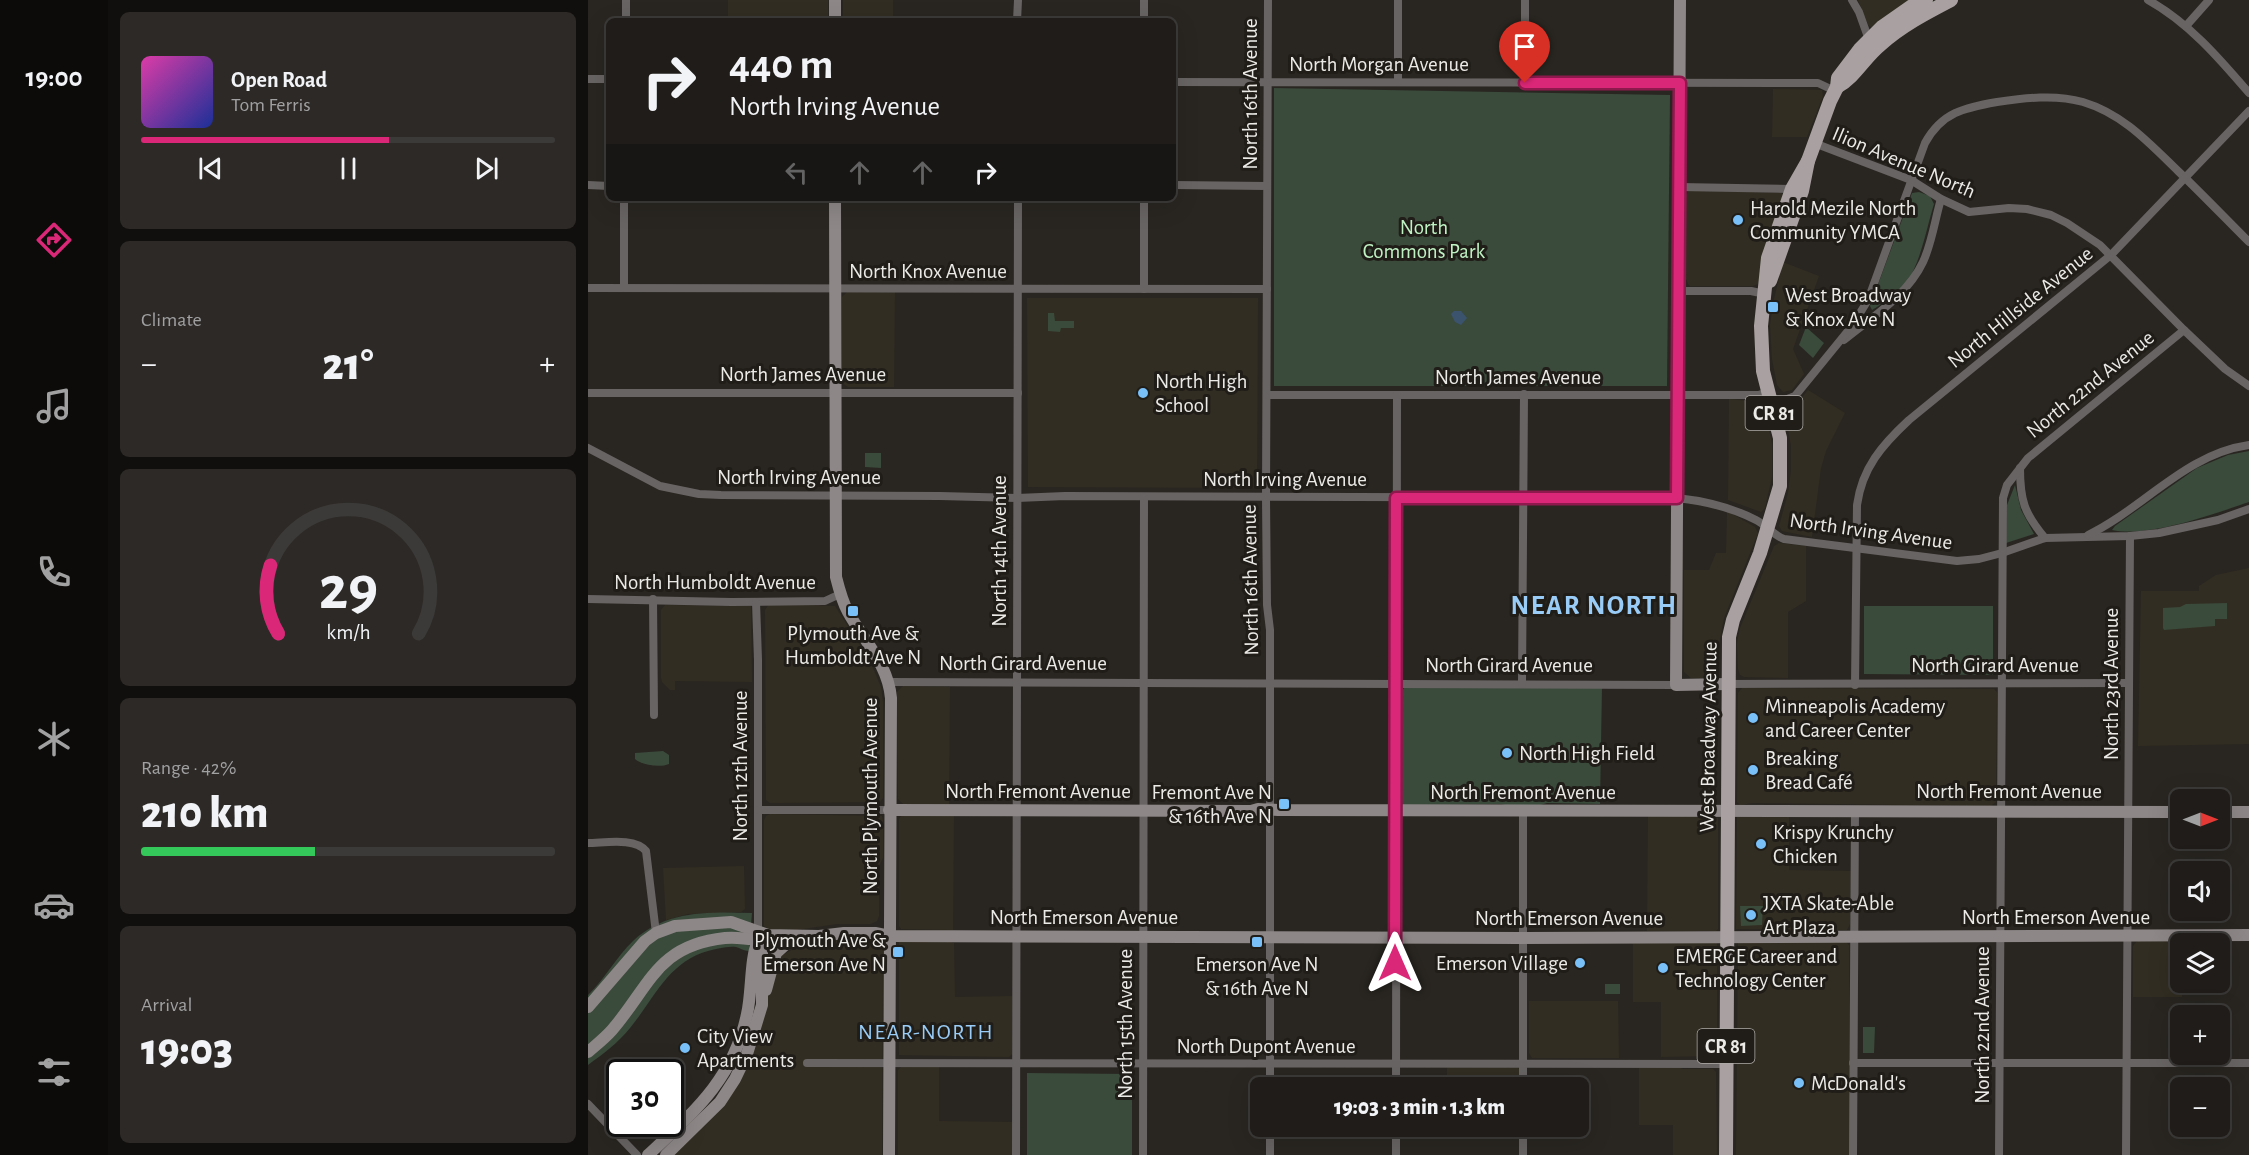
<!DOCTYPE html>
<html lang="en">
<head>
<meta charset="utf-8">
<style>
  body { margin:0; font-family:"Alegreya Sans",sans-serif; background:#2c2926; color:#f1f3f6; height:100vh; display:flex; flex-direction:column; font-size:22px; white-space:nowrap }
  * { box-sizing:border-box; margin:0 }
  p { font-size:20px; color:#a1a1a2 }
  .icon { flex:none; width:33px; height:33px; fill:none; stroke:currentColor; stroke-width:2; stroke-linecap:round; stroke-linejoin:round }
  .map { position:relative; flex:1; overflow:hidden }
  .side { display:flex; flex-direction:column; gap:12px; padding:12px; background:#110f0e; width:480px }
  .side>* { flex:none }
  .banner { position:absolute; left:18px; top:18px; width:570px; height:183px; border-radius:9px; box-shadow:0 6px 24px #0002,0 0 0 2px #3c3a38; background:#1f1c19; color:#f1f3f6; overflow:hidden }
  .needle { width:39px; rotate:90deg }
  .controls { position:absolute; left:1582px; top:789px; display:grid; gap:12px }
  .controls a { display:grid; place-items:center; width:60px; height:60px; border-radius:9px; background:#1f1c19; box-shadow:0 6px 24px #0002,0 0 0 2px #3c3a38; font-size:30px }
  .speed { position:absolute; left:18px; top:1059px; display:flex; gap:12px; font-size:30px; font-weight:700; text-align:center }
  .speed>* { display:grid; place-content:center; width:78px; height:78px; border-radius:50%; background:#1f1c19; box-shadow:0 6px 24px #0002,0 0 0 2px #3c3a38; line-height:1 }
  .speed .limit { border:3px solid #111; border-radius:9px; background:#fff; color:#111 }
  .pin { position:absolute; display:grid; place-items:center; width:51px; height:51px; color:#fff; margin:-62px -26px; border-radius:50% 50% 50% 0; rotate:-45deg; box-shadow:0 0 6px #0007 }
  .pin .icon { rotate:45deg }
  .me { position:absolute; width:66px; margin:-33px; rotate:0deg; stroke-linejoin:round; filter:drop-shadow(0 0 4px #0008) }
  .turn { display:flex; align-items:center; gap:21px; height:126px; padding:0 24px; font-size:27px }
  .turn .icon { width:78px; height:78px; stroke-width:2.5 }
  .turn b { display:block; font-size:42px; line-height:51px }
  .lanes { display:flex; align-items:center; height:57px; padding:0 24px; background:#0003; justify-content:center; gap:30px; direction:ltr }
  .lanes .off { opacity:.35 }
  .big { font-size:45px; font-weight:800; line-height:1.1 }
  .side .widget { flex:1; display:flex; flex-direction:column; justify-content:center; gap:9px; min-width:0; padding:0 21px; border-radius:9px; background:#2c2926 }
  .side .dial { align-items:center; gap:0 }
  .dial svg { height:156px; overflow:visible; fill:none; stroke:#3c3a38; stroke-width:7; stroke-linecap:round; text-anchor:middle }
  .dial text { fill:#f1f3f6; stroke:none }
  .song { display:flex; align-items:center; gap:18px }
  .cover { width:72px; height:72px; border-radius:9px; background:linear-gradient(135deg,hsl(320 70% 55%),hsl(230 70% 35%)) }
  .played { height:6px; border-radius:3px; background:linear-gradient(90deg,#db2777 60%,#3c3a38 60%) }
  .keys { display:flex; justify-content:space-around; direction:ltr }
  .heat { display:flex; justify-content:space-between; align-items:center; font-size:33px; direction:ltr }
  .charge { height:9px; border-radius:4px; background:linear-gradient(90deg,#34c759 42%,#3c3a38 0) }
  .trip { position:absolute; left:662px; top:1077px; width:339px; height:60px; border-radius:9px; background:#1f1c19; box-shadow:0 6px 24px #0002,0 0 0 2px #3c3a38; font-weight:800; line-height:60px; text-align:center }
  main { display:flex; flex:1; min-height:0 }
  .tabs { display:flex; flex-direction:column; width:108px; justify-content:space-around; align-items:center; background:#0c0b0a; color:#a1a1a2 }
  .tabs .icon { width:42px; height:42px }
  .tabs .active { color:#db2777 }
  .tabs b { font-size:27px; color:#f1f3f6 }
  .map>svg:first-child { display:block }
  .built { fill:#322d22 }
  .green { fill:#3a4a3b }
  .water { fill:#3b536c }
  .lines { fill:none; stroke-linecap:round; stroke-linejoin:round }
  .street { stroke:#686464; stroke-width:8 }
  .secondary { stroke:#8d8787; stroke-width:12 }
  .primary { stroke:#a9a1a1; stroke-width:14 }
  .route-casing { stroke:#8e194d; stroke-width:15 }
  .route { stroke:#db2777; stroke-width:10 }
  .poi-dot { fill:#79bff8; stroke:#201d18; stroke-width:2 }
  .labels { text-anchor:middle; stroke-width:6; stroke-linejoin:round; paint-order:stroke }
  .shield { fill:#201d18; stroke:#afaca9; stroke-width:1.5 }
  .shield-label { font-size:20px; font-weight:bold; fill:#eceae7 }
  .street-label { font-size:21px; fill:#eceae7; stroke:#201d18 }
  .poi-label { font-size:21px; fill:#eceae7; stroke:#201d18; text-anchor:start }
  .park-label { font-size:21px; fill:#bff2c3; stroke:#201d18 }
  .neighbourhood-label { font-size:22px; letter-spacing:1.5px; fill:#99ccf6; stroke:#201d18 }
  .district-label { font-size:27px; font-weight:bold; letter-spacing:1.5px; fill:#99ccf6; stroke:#201d18 }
</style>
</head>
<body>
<main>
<nav class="tabs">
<b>19:00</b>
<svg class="icon active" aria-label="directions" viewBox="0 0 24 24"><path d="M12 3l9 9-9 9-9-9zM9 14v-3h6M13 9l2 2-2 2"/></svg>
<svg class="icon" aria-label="music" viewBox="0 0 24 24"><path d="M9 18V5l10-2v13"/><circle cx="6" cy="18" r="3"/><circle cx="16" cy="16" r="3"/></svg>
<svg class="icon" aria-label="phone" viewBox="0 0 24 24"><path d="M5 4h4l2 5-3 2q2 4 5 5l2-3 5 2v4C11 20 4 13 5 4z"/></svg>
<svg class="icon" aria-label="climate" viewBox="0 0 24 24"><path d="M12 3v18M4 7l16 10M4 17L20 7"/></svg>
<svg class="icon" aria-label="car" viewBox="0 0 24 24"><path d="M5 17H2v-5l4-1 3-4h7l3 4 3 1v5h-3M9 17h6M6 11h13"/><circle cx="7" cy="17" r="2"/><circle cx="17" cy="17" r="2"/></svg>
<svg class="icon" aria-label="filters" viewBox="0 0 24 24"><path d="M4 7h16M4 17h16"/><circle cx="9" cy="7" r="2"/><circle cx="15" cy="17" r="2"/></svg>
</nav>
<section class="side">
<div class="widget">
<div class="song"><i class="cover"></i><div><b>Open Road</b><p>Tom Ferris</p></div></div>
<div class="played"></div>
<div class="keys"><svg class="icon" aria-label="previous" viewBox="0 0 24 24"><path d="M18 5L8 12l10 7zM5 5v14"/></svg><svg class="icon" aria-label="pause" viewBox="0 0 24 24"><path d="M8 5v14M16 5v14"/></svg><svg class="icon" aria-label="next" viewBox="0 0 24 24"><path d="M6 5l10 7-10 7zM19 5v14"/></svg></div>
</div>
<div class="widget"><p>Climate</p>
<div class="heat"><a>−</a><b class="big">21°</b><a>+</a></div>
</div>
<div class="widget dial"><svg viewBox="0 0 100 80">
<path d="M14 69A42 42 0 1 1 86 69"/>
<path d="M14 69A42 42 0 0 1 10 34" stroke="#db2777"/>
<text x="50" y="56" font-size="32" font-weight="700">29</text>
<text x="50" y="72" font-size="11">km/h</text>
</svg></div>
<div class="widget"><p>Range · 42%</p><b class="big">210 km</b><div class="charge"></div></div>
<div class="widget"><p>Arrival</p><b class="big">19:03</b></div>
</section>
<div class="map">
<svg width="1661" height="1155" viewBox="0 0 1661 1155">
  <rect width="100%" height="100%" fill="#292621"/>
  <g class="built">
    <rect x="140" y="0" width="100" height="21"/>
    <rect x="255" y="0" width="50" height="21"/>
    <path d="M1270 0H1330L1284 28 1280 25Z"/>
    <path d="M1185 89 1234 90 1235 96 1219 137H1184Z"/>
    <path d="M1101 190 1194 193 1196 199 1170 284 1165 286H1102L1100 284 1098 279V195Z"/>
    <path d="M1195 262 1231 276 1205 349 1216 374 1204 390 1195 392 1189 385 1184 359 1182 325 1185 303Z"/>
    <path d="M259 292H307L306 387H260L254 383V297Z"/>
    <path d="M439 298H670L669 488 440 487Z"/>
    <path d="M1220 390 1257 413 1238 451 1233 468 1224 537 1194 531 1191 526 1200 493 1203 470V446L1197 413 1199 406 1211 401Z"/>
    <path d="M1141 399 1172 402 1175 405 1179 419 1184 444V477L1177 508 1173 512 1140 500Z"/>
    <path d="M1139 511 1167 527 1170 533 1136 618 1131 644 1130 674 1124 678H1103L1096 672V570H1121L1128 553H1138Z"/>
    <path d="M1191 543 1218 546V601L1200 612V678L1156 677 1152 675 1150 669 1149 643 1152 628 1186 546Z"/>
    <path d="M1661 568V744L1550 746 1553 591H1611V586L1628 575Z"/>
    <path d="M181 604 247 606 282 661 293 687 295 702V798L292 802 182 803 178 800 177 610Z"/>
    <path d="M77 605 163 606 164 682 87 681V690H82L74 682 73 678V610Z"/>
    <path d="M315 686 362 687 361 805 315 804 310 799 309 692Z"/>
    <path d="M1154 688 1406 689 1409 692 1408 802 1403 806 1165 803 1152 805 1149 802 1150 693Z"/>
    <path d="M366 813 365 930 313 929 311 926V819L313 816Z"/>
    <path d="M182 814 294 816 295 821V858L291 866V916L289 921 283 924H249L208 930 181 929 176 926V820L178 816Z"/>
    <path d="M1060 814 1130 818V929L1128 931H1059Z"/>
    <path d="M1201 815V870L1263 871 1262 924 1259 930 1148 929 1149 817Z"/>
    <path d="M156 866 157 909 153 912 100 914 78 920 75 868Z"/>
    <path d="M346 938 366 943 367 997 424 996V1054L421 1057 311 1055V942Z"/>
    <path d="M245 940H288L293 943 295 947 294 1155H84L162 1059 168 1046 181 992 193 956 207 948Z"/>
    <path d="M1550 940 1594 941V997H1545V946Z"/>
    <path d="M1045 941 1129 942V1051L1127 1056 1073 1057V1002H1045Z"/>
    <path d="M1150 942H1258L1261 945 1262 1155H1148Z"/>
    <path d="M941 1001H1030L1031 1058H944L941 1053Z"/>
    <path d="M314 1066H351V1121L425 1122V1155H310V1070Z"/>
    <path d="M1087 1066 1095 1069H1125L1128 1072 1129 1155H1085V1125H1051V1068Z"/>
    <path d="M859 1067H929L931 1069V1087H859Z"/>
  </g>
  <g class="green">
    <path d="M686 88 1082 95 1079 386H686Z"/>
    <path d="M1331 192 1342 196 1346 204C1339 226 1333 261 1320 280 1311 292 1297 302 1284 310L1282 306 1324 193Z"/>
    <path d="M460 313H466L467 321H486V328H473L472 332 460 331Z"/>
    <path d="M1218 327 1236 343 1225 358 1211 345Z"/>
    <path d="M1661 451V502C1626 514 1560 538 1524 530L1527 526 1609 468 1640 455Z"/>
    <path d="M277 453H293V468L277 467Z"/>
    <path d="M1427 485 1433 510 1446 534 1418 543 1419 505Z"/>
    <path d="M1639 603V619H1627V626L1576 630 1575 628V608L1592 607 1598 604Z"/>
    <path d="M1276 606H1405V675L1276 674Z"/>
    <path d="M1014 687 1012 804 959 803C945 808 927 808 913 804L815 805 813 800 814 691 816 688Z"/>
    <path d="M75 751 81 755V764C72 768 53 765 47 759V753Z"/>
    <path d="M1152 906H1175L1174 925 1153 926Z"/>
    <path d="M164 913 161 951C156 951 152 948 148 947 138 946 129 949 120 951 80 962 66 999 42 1028 30 1043 15 1054 0 1065V995C17 979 28 957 45 941 78 910 121 912 164 913Z"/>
    <rect x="1017" y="984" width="15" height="10"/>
    <path d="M1275 1027H1287L1286 1053H1275Z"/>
    <path d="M439 1073 544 1074V1155H439Z"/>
  </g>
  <path class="water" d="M873 311 879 318 873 325 867 322 863 314 866 311Z"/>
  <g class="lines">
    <g class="street">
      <path d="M556 0V21"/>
      <path d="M680 0 678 497 679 605 682 630V1088"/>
      <path d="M937 0V83"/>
      <path d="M1264 0 1271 12 1281 40"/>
      <path d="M1560 0C1600 22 1631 58 1661 93"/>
      <path d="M38 21V0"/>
      <path d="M429 21 430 0"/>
      <path d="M1598 26 1621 0"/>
      <path d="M0 79H21"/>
      <path d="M585 82 1230 83 1247 91"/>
      <path d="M810 82V0"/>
      <path d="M1226 143 1323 180 1353 199 1381 212 1421 208 1439 209 1463 215 1479 223 1512 245 1596 330 1637 369 1661 386"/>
      <path d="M0 185 21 186"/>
      <path d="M585 185 679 186"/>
      <path d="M1091 187 1204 189"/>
      <path d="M0 288 679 289"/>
      <path d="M36 288V198"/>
      <path d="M556 289V198"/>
      <path d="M1091 291H1163L1177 294"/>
      <path d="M1256 340C1284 317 1319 296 1335 262 1344 243 1347 219 1353 199"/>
      <path d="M0 393H430"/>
      <path d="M679 395H1170L1181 392"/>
      <path d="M1184 405 1207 396 1264 326 1280 300 1337 143C1354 112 1376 108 1409 102 1437 98 1467 94 1495 102 1535 114 1561 143 1590 171 1614 194 1637 218 1661 242"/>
      <path d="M0 448 72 486 111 494 133 495 352 496 429 498 477 496 1089 498C1117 501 1143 507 1168 520 1178 525 1185 535 1196 539L1369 561 1391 559 1414 553 1457 538 1542 536 1571 533 1630 520 1661 509"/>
      <path d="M1432 468C1432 500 1436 513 1457 538"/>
      <path d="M1500 535C1556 508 1597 454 1661 445"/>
      <path d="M0 599 143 602 237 601 252 594"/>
      <path d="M65 599 66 715"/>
      <path d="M168 602 170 660V931"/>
      <path d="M301 682 1088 685"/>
      <path d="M934 684 936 394"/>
      <path d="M1139 684 1541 683"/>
      <path d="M1267 685 1269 505C1274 468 1294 445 1321 420L1523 255 1661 111"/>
      <path d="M170 810H301"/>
      <path d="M935 812V1088"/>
      <path d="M0 843C16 843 47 837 58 851L68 933"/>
      <path d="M219 1063 1138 1064"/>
      <path d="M1265 1063H1661"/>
      <path d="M808 1088 809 395"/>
      <path d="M0 1104 49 1155"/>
      <path d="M682 1126V1155"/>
      <path d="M808 1126V1155"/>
      <path d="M428 1155 430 198"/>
      <path d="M555 1155 556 497"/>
      <path d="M935 1155V1126"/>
      <path d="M1265 1155 1267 810"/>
      <path d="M1411 1155 1415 498 1419 485 1440 458 1596 330"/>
      <path d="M1538 1155 1542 536"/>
    </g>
    <g class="secondary">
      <path d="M1092 0 1088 685 1139 684"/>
      <path d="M247 21V0"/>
      <path d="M247 198 248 577C251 589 254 601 260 612 276 641 300 664 303 698L301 1155"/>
      <path d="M301 810 663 811 670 809 690 810 1593 812"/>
      <path d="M1632 812H1661"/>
      <path d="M178 990 188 953 198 944"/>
      <path d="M0 1007 57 941 68 933 87 926 143 922 180 935 231 936 256 933H287L302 936 935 938 1661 935"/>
      <path d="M0 1052C8 1045 17 1038 24 1030 62 986 69 945 137 938 165 935 191 950 219 940"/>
      <path d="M60 1155C106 1112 146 1078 159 1014 164 993 162 957 170 941"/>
      <path d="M78 1155 132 1102 147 1079 159 1054 174 1005V951L170 935"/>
    </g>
    <g class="primary">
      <path d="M1249 87C1267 77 1276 58 1292 45 1313 26 1338 13 1363 0"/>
      <path d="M1182 281 1214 191 1220 161 1242 101 1249 87 1250 78 1272 49 1294 27 1324 6 1338 0"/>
      <path d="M1138 1155 1141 637 1145 620 1172 553 1192 486V438L1175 371 1173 326 1180 258 1204 189 1220 161"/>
    </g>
  </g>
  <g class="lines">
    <g class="route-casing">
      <path id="route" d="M807 963 808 498H1089L1092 83H937"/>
    </g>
    <use href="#route" class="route"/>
  </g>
  <g class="poi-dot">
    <circle cx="1150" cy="220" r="6"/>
    <rect x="1179" y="301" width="12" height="12" rx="3"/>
    <circle cx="555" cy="393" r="6"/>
    <rect x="259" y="605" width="12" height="12" rx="3"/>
    <circle cx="1165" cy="718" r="6"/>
    <circle cx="919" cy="753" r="6"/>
    <circle cx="1165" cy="770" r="6"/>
    <rect x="690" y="798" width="12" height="12" rx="3"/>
    <circle cx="1173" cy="844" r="6"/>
    <circle cx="1163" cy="915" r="6"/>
    <rect x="663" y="936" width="12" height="12" rx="3"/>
    <rect x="304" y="946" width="12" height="12" rx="3"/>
    <circle cx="992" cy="963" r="6"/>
    <circle cx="1075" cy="968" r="6"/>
    <circle cx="97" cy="1048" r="6"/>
    <circle cx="1211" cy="1083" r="6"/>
  </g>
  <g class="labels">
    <g class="shield">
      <rect x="1157.5" y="396" width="57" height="34" rx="4.5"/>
      <rect x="1109.5" y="1029" width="57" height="34" rx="4.5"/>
    </g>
    <g class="shield-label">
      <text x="1186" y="420">CR 81</text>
      <text x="1138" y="1053">CR 81</text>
    </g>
    <g class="street-label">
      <text x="791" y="71">North Morgan Avenue</text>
      <text transform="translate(662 94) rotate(-90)" y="7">North 16th Avenue</text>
      <text transform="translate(1316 162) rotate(23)" y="7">Ilion Avenue North</text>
      <text x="340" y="278">North Knox Avenue</text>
      <text transform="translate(1432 307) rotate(-39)" y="7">North Hillside Avenue</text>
      <text x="215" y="381">North James Avenue</text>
      <text x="930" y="384">North James Avenue</text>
      <text transform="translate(1502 384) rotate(-39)" y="7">North 22nd Avenue</text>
      <text x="211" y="484">North Irving Avenue</text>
      <text x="697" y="486">North Irving Avenue</text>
      <text transform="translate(1283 531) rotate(8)" y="7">North Irving Avenue</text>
      <text transform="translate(411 551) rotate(-90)" y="7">North 14th Avenue</text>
      <text transform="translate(662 580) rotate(-91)" y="7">North 16th Avenue</text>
      <text x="127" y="589">North Humboldt Avenue</text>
      <text x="435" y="670">North Girard Avenue</text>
      <text x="921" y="672">North Girard Avenue</text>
      <text x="1407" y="672">North Girard Avenue</text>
      <text transform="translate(1523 684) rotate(-90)" y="7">North 23rd Avenue</text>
      <text transform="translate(1120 737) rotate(-89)" y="7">West Broadway Avenue</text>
      <text transform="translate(152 766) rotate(-90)" y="7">North 12th Avenue</text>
      <text x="450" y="798">North Fremont Avenue</text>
      <text x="1421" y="798">North Fremont Avenue</text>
      <text x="935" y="799">North Fremont Avenue</text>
      <text transform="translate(282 796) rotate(-90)" y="7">North Plymouth Avenue</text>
      <text x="496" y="924">North Emerson Avenue</text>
      <text x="1468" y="924">North Emerson Avenue</text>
      <text x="981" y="925">North Emerson Avenue</text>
      <text transform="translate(537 1024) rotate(-90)" y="7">North 15th Avenue</text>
      <text transform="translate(1394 1025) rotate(-90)" y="7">North 22nd Avenue</text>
      <text x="678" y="1053">North Dupont Avenue</text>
    </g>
    <g class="poi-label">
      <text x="1162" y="215">Harold Mezile North<tspan x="1162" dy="24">Community YMCA</tspan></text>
      <text x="1197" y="302">West Broadway<tspan x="1197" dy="24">&amp; Knox Ave N</tspan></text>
      <text x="567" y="388">North High<tspan x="567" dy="24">School</tspan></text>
      <text x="265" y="640" text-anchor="middle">Plymouth Ave &amp;<tspan x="265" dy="24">Humboldt Ave N</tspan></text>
      <text x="1177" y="713">Minneapolis Academy<tspan x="1177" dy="24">and Career Center</tspan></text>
      <text x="931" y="760">North High Field</text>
      <text x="1177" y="765">Breaking<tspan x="1177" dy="24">Bread Café</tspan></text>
      <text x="684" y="799" text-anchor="end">Fremont Ave N<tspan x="684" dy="24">&amp; 16th Ave N</tspan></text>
      <text x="1185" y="839">Krispy Krunchy<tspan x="1185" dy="24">Chicken</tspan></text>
      <text x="1175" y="910">JXTA Skate-Able<tspan x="1175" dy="24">Art Plaza</tspan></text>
      <text x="298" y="947" text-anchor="end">Plymouth Ave &amp;<tspan x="298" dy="24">Emerson Ave N</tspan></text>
      <text x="1087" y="963">EMERGE Career and<tspan x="1087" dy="24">Technology Center</tspan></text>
      <text x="980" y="970" text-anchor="end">Emerson Village</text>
      <text x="669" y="971" text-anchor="middle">Emerson Ave N<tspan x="669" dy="24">&amp; 16th Ave N</tspan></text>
      <text x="109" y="1043">City View<tspan x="109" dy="24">Apartments</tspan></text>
      <text x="1223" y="1090">McDonald's</text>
    </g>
    <g class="park-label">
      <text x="836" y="234">North<tspan x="836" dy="24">Commons Park</tspan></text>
    </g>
    <g class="neighbourhood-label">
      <text x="338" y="1039">NEAR-NORTH</text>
    </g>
    <g class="district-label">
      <text x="1006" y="614">NEAR NORTH</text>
    </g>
  </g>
</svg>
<div class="controls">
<a><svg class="needle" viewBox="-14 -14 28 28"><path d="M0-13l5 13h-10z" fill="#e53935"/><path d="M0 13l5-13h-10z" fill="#a1a1a2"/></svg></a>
<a><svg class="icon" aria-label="sound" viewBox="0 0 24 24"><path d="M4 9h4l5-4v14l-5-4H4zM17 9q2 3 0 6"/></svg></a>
<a><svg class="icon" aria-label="layers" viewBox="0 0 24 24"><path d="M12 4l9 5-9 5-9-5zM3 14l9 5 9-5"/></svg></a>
<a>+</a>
<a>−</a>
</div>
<div class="speed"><div class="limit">30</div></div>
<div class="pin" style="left:937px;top:83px;background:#d93025"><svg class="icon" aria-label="arrive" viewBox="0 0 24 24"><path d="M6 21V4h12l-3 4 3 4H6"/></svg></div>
<svg class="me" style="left:807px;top:963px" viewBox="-20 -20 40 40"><path d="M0-17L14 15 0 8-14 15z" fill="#db2777" stroke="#fff" stroke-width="4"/></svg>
<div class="trip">19:03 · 3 min · 1.3 km</div>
<div class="banner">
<div class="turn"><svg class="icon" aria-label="right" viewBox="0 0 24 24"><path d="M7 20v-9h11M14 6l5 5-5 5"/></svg><div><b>440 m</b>North Irving Avenue</div></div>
<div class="lanes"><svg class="icon off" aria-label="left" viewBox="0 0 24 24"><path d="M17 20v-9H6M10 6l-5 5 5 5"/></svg><svg class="icon off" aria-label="ahead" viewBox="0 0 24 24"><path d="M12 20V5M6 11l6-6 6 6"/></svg><svg class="icon off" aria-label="ahead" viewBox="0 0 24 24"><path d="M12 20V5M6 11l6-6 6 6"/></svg><svg class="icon" aria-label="right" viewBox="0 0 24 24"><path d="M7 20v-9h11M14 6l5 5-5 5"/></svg></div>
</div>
</div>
</main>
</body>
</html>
